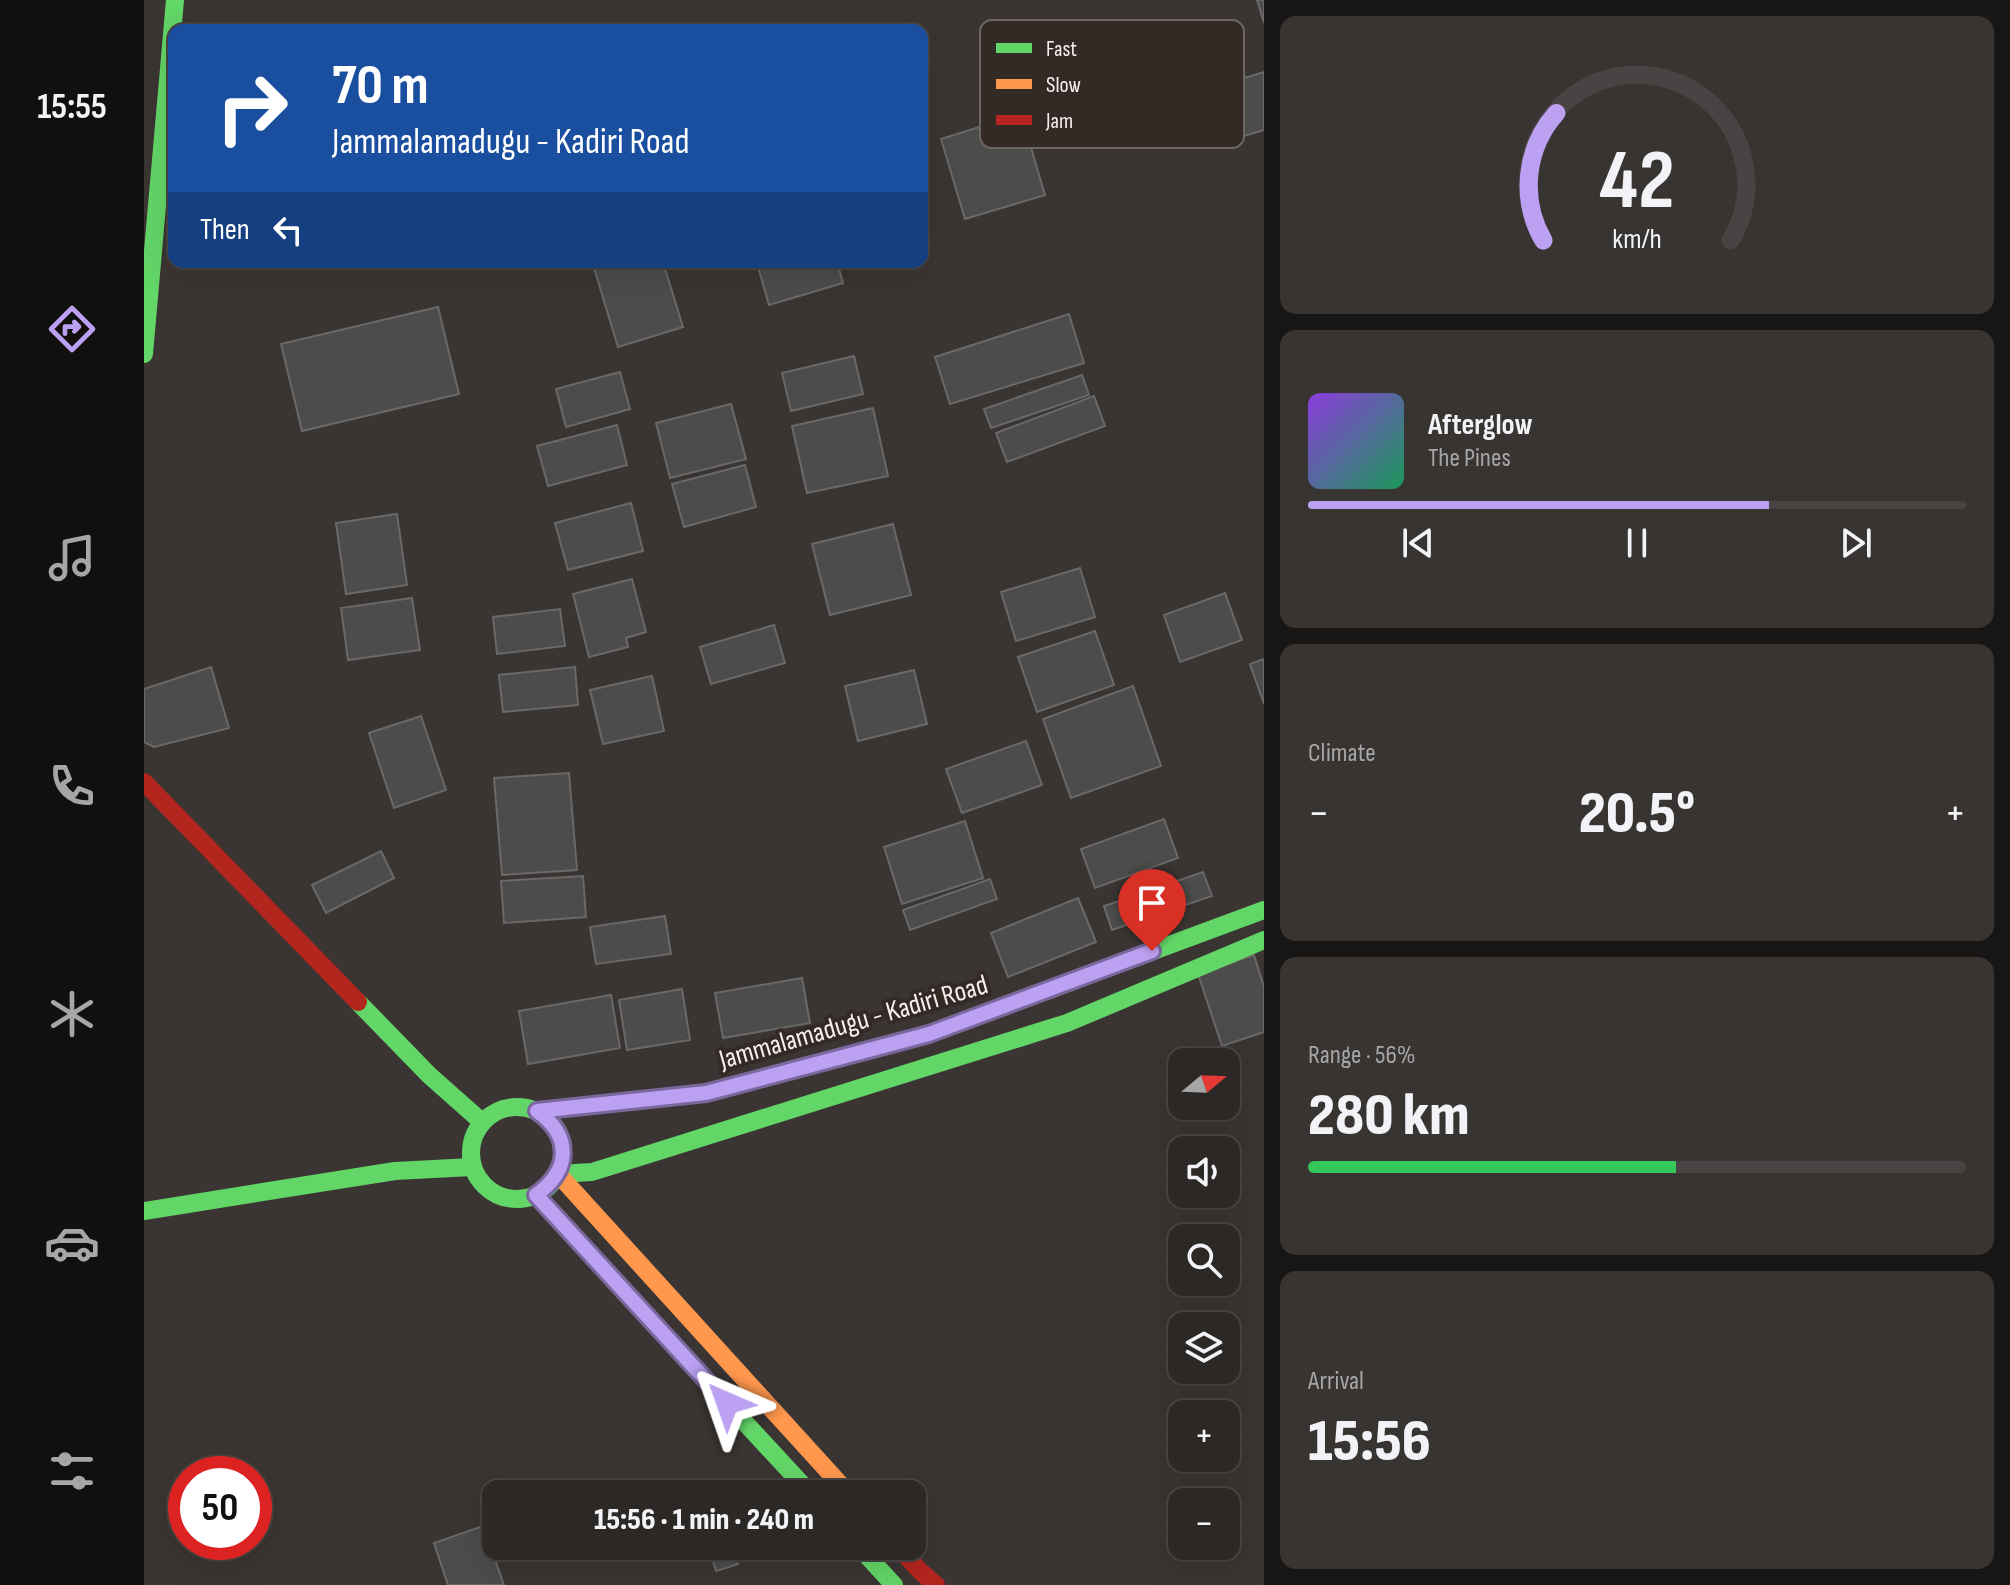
<!DOCTYPE html>
<html lang="en">
<head>
<meta charset="utf-8">
<style>
  body { margin:0; font-family:"Sofia Sans Condensed",sans-serif; background:#383432; color:#f1f3f6; height:100vh; display:flex; flex-direction:column; font-size:30px; white-space:nowrap }
  * { box-sizing:border-box; margin:0 }
  p { font-size:26px; color:#a6a6a7 }
  .icon { flex:none; width:44px; height:44px; fill:none; stroke:currentColor; stroke-width:2; stroke-linecap:round; stroke-linejoin:round }
  .map { position:relative; flex:1; overflow:hidden }
  .details { display:flex; flex-direction:column; gap:16px; padding:16px; background:#181615; width:746px }
  .details>* { flex:none }
  .hud { position:absolute; left:24px; top:24px; width:760px; height:244px; border-radius:16px; box-shadow:0 8px 32px #0002,0 0 0 2px #484443; background:#1a4fa0; color:#fff; overflow:hidden }
  .needle { width:52px; rotate:71deg }
  .controls { position:absolute; left:1024px; top:1048px; display:grid; gap:16px }
  .controls a { display:grid; place-items:center; width:72px; height:72px; border-radius:16px; background:#2c2826; box-shadow:0 8px 32px #0002,0 0 0 2px #484443; font-size:40px }
  .speed { position:absolute; left:24px; top:1456px; display:flex; gap:16px; font-size:40px; font-weight:700; text-align:center }
  .speed>* { display:grid; place-content:center; width:104px; height:104px; border-radius:50%; background:#2c2826; box-shadow:0 8px 32px #0002,0 0 0 2px #484443; line-height:1 }
  .speed .limit { border:12px solid #d22; background:#fff; color:#111 }
  .pin { position:absolute; display:grid; place-items:center; width:68px; height:68px; color:#fff; margin:-82px -34px; border-radius:50% 50% 50% 0; rotate:-45deg; box-shadow:0 0 8px #0007 }
  .pin .icon { rotate:45deg }
  .me { position:absolute; width:88px; margin:-44px; rotate:317deg; stroke-linejoin:round; filter:drop-shadow(0 0 6px #0008) }
  .turn { display:flex; align-items:center; gap:28px; height:168px; padding:0 32px; font-size:36px }
  .turn .icon { width:104px; height:104px; stroke-width:2.5 }
  .turn b { display:block; font-size:56px; line-height:68px }
  .then { display:flex; align-items:center; height:76px; padding:0 32px; background:#0003; gap:16px; font-size:30px }
  .big { font-size:60px; font-weight:800; line-height:1.1 }
  .details .tile { flex:1; display:flex; flex-direction:column; justify-content:center; gap:12px; min-width:0; padding:0 28px; border-radius:16px; background:#383432 }
  .details .dial { align-items:center; gap:0 }
  .dial svg { height:208px; overflow:visible; fill:none; stroke:#484443; stroke-width:7; stroke-linecap:round; text-anchor:middle }
  .dial text { fill:#f1f3f6; stroke:none }
  .song { display:flex; align-items:center; gap:24px }
  .cover { width:96px; height:96px; border-radius:12px; background:linear-gradient(135deg,hsl(270 70% 55%),hsl(150 70% 35%)) }
  .played { height:8px; border-radius:4px; background:linear-gradient(90deg,#bca0f2 70%,#484443 70%) }
  .keys { display:flex; justify-content:space-around; direction:ltr }
  .heat { display:flex; justify-content:space-between; align-items:center; font-size:44px; direction:ltr }
  .charge { height:12px; border-radius:6px; background:linear-gradient(90deg,#34c759 56%,#484443 0) }
  .trip { position:absolute; left:338px; top:1480px; width:444px; height:80px; border-radius:16px; background:#2c2826; box-shadow:0 8px 32px #0002,0 0 0 2px #484443; font-weight:800; line-height:80px; text-align:center }
  main { display:flex; flex:1; min-height:0 }
  .dock { display:flex; flex-direction:column; width:144px; justify-content:space-around; align-items:center; background:#12100f; color:#a6a6a7 }
  .dock .icon { width:56px; height:56px }
  .dock .current { color:#bca0f2 }
  .dock b { font-size:36px; color:#f1f3f6 }
  .map>svg:first-child { display:block }
  .building { fill:#4c4c4b; stroke:#686968; stroke-width:2 }
  .lines { fill:none; stroke-linecap:round; stroke-linejoin:round }
  .fast { stroke:#63d668; stroke-width:18 }
  .slow { stroke:#ff974d; stroke-width:18 }
  .jam { stroke:#b3261e; stroke-width:18 }
  .route-casing { stroke:#7a689d; stroke-width:20 }
  .route { stroke:#bca0f2; stroke-width:14 }
  .labels { text-anchor:middle; stroke-width:8; stroke-linejoin:round; paint-order:stroke }
  .street-label { font-size:28px; fill:#f7f1ee; stroke:#342a25 }
  .key { fill:#342a25; stroke:#6e6661; stroke-width:2 }
  .key-label { font-size:22px; fill:#f7f1ee }
</style>
</head>
<body>
<main>
<nav class="dock">
<b>15:55</b>
<svg class="icon current" aria-label="directions" viewBox="0 0 24 24"><path d="M12 3l9 9-9 9-9-9zM9 14v-3h6M13 9l2 2-2 2"/></svg>
<svg class="icon" aria-label="music" viewBox="0 0 24 24"><path d="M9 18V5l10-2v13"/><circle cx="6" cy="18" r="3"/><circle cx="16" cy="16" r="3"/></svg>
<svg class="icon" aria-label="phone" viewBox="0 0 24 24"><path d="M5 4h4l2 5-3 2q2 4 5 5l2-3 5 2v4C11 20 4 13 5 4z"/></svg>
<svg class="icon" aria-label="climate" viewBox="0 0 24 24"><path d="M12 3v18M4 7l16 10M4 17L20 7"/></svg>
<svg class="icon" aria-label="car" viewBox="0 0 24 24"><path d="M5 17H2v-5l4-1 3-4h7l3 4 3 1v5h-3M9 17h6M6 11h13"/><circle cx="7" cy="17" r="2"/><circle cx="17" cy="17" r="2"/></svg>
<svg class="icon" aria-label="filters" viewBox="0 0 24 24"><path d="M4 7h16M4 17h16"/><circle cx="9" cy="7" r="2"/><circle cx="15" cy="17" r="2"/></svg>
</nav>
<div class="map">
<svg width="1120" height="1585" viewBox="0 0 1120 1585">
  <rect width="100%" height="100%" fill="#3a3532"/>
  <g class="building">
    <path d="M1113 0H1120V23Z"/>
    <path d="M1120 72V130L1100 136 1084 83Z"/>
    <path d="M877 114 901 195 821 219 797 139Z"/>
    <path d="M470 262H519L539 327 474 347 450 268Z"/>
    <path d="M631 262H693L699 283 625 305 614 267Z"/>
    <path d="M294 307 315 394 158 431 137 344Z"/>
    <path d="M925 314 940 363 806 404 791 357Z"/>
    <path d="M710 356 719 394 647 411 638 373Z"/>
    <path d="M476 372 486 409 422 427 412 389Z"/>
    <path d="M938 375 945 395 847 428 840 409Z"/>
    <path d="M950 396 961 426 863 462 852 433Z"/>
    <path d="M587 404 602 459 526 478 512 423Z"/>
    <path d="M729 408 744 476 663 493 648 426Z"/>
    <path d="M473 425 483 465 404 486 393 446Z"/>
    <path d="M601 465 612 507 540 527 528 484Z"/>
    <path d="M487 503 499 551 424 570 411 523Z"/>
    <path d="M253 514 263 585 202 594 192 523Z"/>
    <path d="M749 524 767 595 686 615 668 544Z"/>
    <path d="M936 568 951 617 872 641 857 592Z"/>
    <path d="M488 579 502 632 482 638 484 647 445 657 429 594Z"/>
    <path d="M1081 593 1098 640 1036 662 1020 615Z"/>
    <path d="M268 598 276 650 204 660 197 608Z"/>
    <path d="M416 609 421 646 353 654 349 617Z"/>
    <path d="M630 625 641 663 567 684 556 647Z"/>
    <path d="M951 631 970 685 893 712 874 657Z"/>
    <path d="M1120 659V704L1106 664Z"/>
    <path d="M67 667 85 728 10 747 0 742V689Z"/>
    <path d="M431 667 434 705 359 712 355 675Z"/>
    <path d="M770 670 783 724 714 741 701 686Z"/>
    <path d="M508 676 520 731 459 744 446 690Z"/>
    <path d="M989 686 1017 766 927 798 899 719Z"/>
    <path d="M277 716 302 790 250 808 225 733Z"/>
    <path d="M882 741 898 785 818 813 802 769Z"/>
    <path d="M425 773 433 870 358 875 350 778Z"/>
    <path d="M1020 819 1034 858 951 888 937 849Z"/>
    <path d="M821 821 839 878 758 904 740 847Z"/>
    <path d="M237 851 250 878 182 913 168 885Z"/>
    <path d="M1059 872 1068 896 968 930 960 906Z"/>
    <path d="M439 876 442 917 360 923 357 881Z"/>
    <path d="M846 879 853 899 766 930 759 910Z"/>
    <path d="M934 898 952 942 864 977 847 933Z"/>
    <path d="M521 916 527 954 452 964 446 927Z"/>
    <path d="M1110 955 1120 987V1032L1078 1046 1054 974Z"/>
    <path d="M658 978 666 1023 579 1038 571 993Z"/>
    <path d="M538 989 546 1040 483 1050 475 1000Z"/>
    <path d="M467 995 476 1048 384 1064 375 1011Z"/>
    <path d="M339 1526 360 1585H304L290 1543Z"/>
    <path d="M564 1546H588L594 1564 572 1571Z"/>
  </g>
  <g class="lines">
    <g class="fast">
      <path d="M0 354 31 0"/>
      <path d="M214 1002 285 1075 338 1122"/>
      <circle cx="373" cy="1153" r="46"/>
      <path d="M393 1111 562 1093 785 1034 1120 910"/>
      <path d="M414 1174 448 1172 923 1023 1120 940"/>
      <path d="M0 1211 251 1171 328 1167"/>
      <path d="M518 1333 667 1494"/>
      <path d="M714 1546 750 1585"/>
    </g>
    <path class="slow" d="M414 1174 705 1494"/>
    <g class="jam">
      <path d="M0 782 214 1002"/>
      <path d="M392 1195 518 1333"/>
      <path d="M753 1546 776 1571 792 1585"/>
    </g>
  </g>
  <g class="lines">
    <g class="route-casing">
      <path id="route" d="M583 1403 392 1195C427 1170 428 1136 393 1111L562 1093 785 1034 1008 951"/>
    </g>
    <use href="#route" class="route"/>
  </g>
  <g class="labels">
    <g class="street-label">
      <text transform="translate(709 1021) rotate(-16)" y="10">Jammalamadugu - Kadiri Road</text>
    </g>
  </g>
  <rect x="836" y="20" width="264" height="128" rx="12" class="key"/>
  <rect x="852" y="43" width="36" height="10" fill="#63d668"/>
  <rect x="852" y="79" width="36" height="10" fill="#ff974d"/>
  <rect x="852" y="115" width="36" height="10" fill="#b3261e"/>
  <g class="key-label">
    <text x="902" y="56">Fast</text>
    <text x="902" y="92">Slow</text>
    <text x="902" y="128">Jam</text>
  </g>
</svg>
<div class="controls">
<a><svg class="needle" viewBox="-14 -14 28 28"><path d="M0-13l5 13h-10z" fill="#e53935"/><path d="M0 13l5-13h-10z" fill="#a6a6a7"/></svg></a>
<a><svg class="icon" aria-label="sound" viewBox="0 0 24 24"><path d="M4 9h4l5-4v14l-5-4H4zM17 9q2 3 0 6"/></svg></a>
<a><svg class="icon" aria-label="search" viewBox="0 0 24 24"><circle cx="10" cy="10" r="6"/><path d="M15 15l6 6"/></svg></a>
<a><svg class="icon" aria-label="layers" viewBox="0 0 24 24"><path d="M12 4l9 5-9 5-9-5zM3 14l9 5 9-5"/></svg></a>
<a>+</a>
<a>−</a>
</div>
<div class="speed"><div class="limit">50</div></div>
<div class="pin" style="left:1008px;top:951px;background:#d93025"><svg class="icon" aria-label="arrive" viewBox="0 0 24 24"><path d="M6 21V4h12l-3 4 3 4H6"/></svg></div>
<svg class="me" style="left:583px;top:1403px" viewBox="-20 -20 40 40"><path d="M0-17L14 15 0 8-14 15z" fill="#bca0f2" stroke="#fff" stroke-width="4"/></svg>
<div class="trip">15:56 · 1 min · 240 m</div>
<div class="hud">
<div class="turn"><svg class="icon" aria-label="right" viewBox="0 0 24 24"><path d="M7 20v-9h11M14 6l5 5-5 5"/></svg><div><b>70 m</b>Jammalamadugu - Kadiri Road</div></div>
<div class="then">Then<svg class="icon" aria-label="left" viewBox="0 0 24 24"><path d="M17 20v-9H6M10 6l-5 5 5 5"/></svg></div>
</div>
</div>
<section class="details">
<div class="tile dial"><svg viewBox="0 0 100 80">
<path d="M14 69A42 42 0 1 1 86 69"/>
<path d="M14 69A42 42 0 0 1 19 20" stroke="#bca0f2"/>
<text x="50" y="56" font-size="32" font-weight="700">42</text>
<text x="50" y="72" font-size="11">km/h</text>
</svg></div>
<div class="tile">
<div class="song"><i class="cover"></i><div><b>Afterglow</b><p>The Pines</p></div></div>
<div class="played"></div>
<div class="keys"><svg class="icon" aria-label="previous" viewBox="0 0 24 24"><path d="M18 5L8 12l10 7zM5 5v14"/></svg><svg class="icon" aria-label="pause" viewBox="0 0 24 24"><path d="M8 5v14M16 5v14"/></svg><svg class="icon" aria-label="next" viewBox="0 0 24 24"><path d="M6 5l10 7-10 7zM19 5v14"/></svg></div>
</div>
<div class="tile"><p>Climate</p>
<div class="heat"><a>−</a><b class="big">20.5°</b><a>+</a></div>
</div>
<div class="tile"><p>Range · 56%</p><b class="big">280 km</b><div class="charge"></div></div>
<div class="tile"><p>Arrival</p><b class="big">15:56</b></div>
</section>
</main>
</body>
</html>
